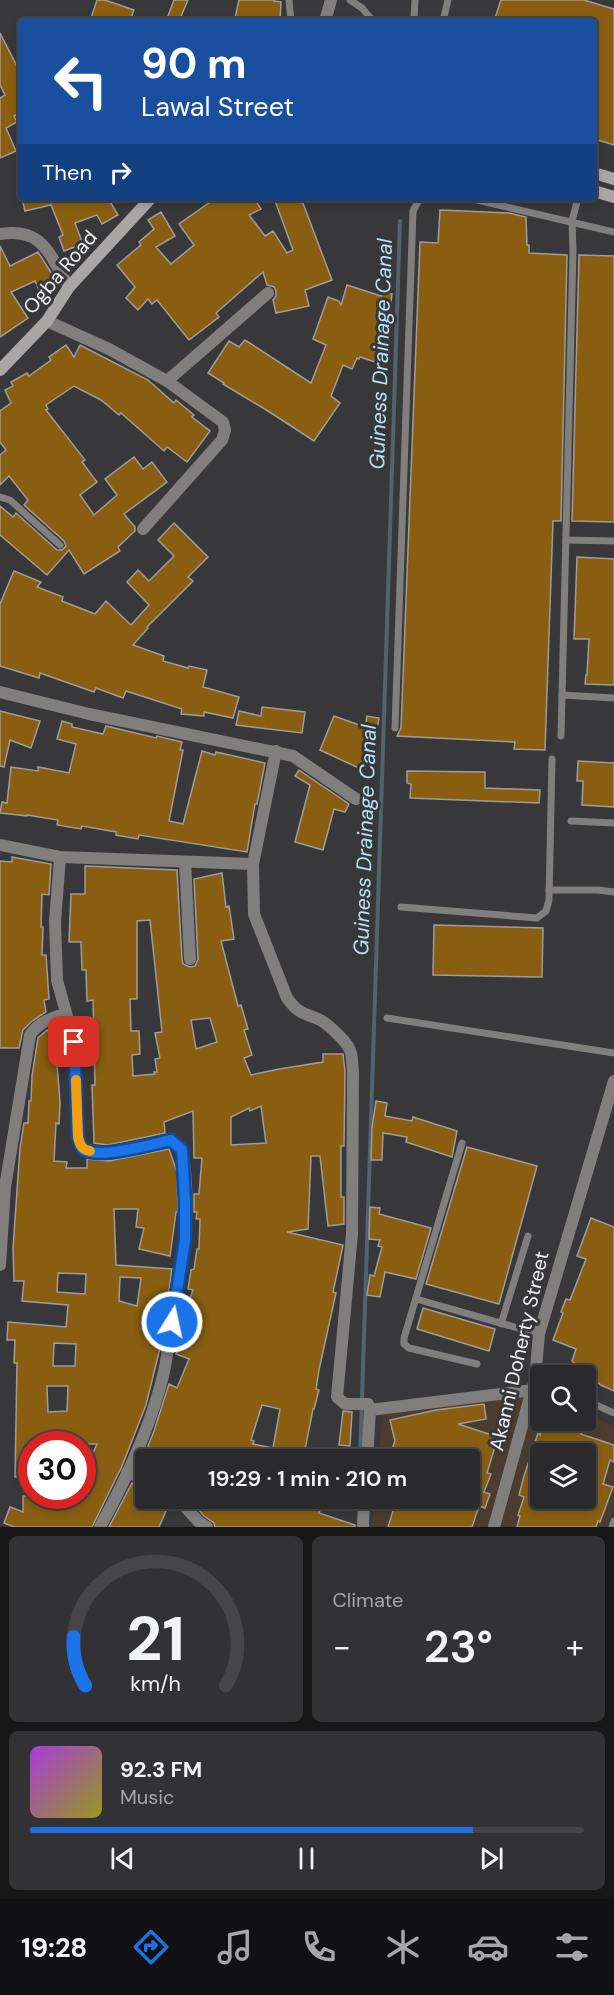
<!DOCTYPE html>
<html lang="en">
<head>
<meta charset="utf-8">
<style>
  body { margin:0; font-family:"DM Sans",sans-serif; background:#323134; color:#f1f3f6; height:100vh; display:flex; flex-direction:column; font-size:22px; white-space:nowrap }
  * { box-sizing:border-box; margin:0 }
  p { font-size:20px; color:#a5a6a9 }
  .icon { flex:none; width:33px; height:33px; fill:none; stroke:currentColor; stroke-width:2; stroke-linecap:round; stroke-linejoin:round }
  .map { position:relative; height:1527px; overflow:hidden }
  .panel { display:flex; flex-direction:column; gap:9px; padding:9px; background:#171718; flex:1 }
  .panel>* { flex:none }
  .guide { position:absolute; left:18px; top:18px; width:579px; height:183px; border-radius:6px; box-shadow:0 3px 9px #0003,0 0 0 2px #464548; background:#1a4fa0; color:#fff; overflow:hidden }
  .fabs { position:absolute; left:530px; top:1365px; display:grid; gap:12px }
  .fabs a { display:grid; place-items:center; width:66px; height:66px; border-radius:6px; background:#2a292c; box-shadow:0 3px 9px #0003,0 0 0 2px #464548; font-size:30px }
  .speed { position:absolute; left:18px; top:1431px; display:flex; gap:12px; font-size:30px; font-weight:700; text-align:center }
  .speed>* { display:grid; place-content:center; width:78px; height:78px; border-radius:50%; background:#2a292c; box-shadow:0 3px 9px #0003,0 0 0 2px #464548; line-height:1 }
  .speed .limit { border:9px solid #d22; background:#fff; color:#111 }
  .pin { position:absolute; display:grid; place-items:center; width:51px; height:51px; color:#fff; margin:-26px; border-radius:12px; box-shadow:0 3px 9px #0006 }
  .me { position:absolute; width:66px; margin:-33px; rotate:10deg; stroke-linejoin:round; filter:drop-shadow(0 0 4px #0008) }
  .turn { display:flex; align-items:center; gap:21px; height:126px; padding:0 24px; font-size:27px }
  .turn .icon { width:78px; height:78px; stroke-width:2.5 }
  .turn b { display:block; font-size:42px; line-height:51px }
  .then { display:flex; align-items:center; height:57px; padding:0 24px; background:#0003; gap:12px; font-size:22px }
  .big { font-size:45px; font-weight:600; line-height:1.1 }
  .panel .card { flex:1; display:flex; flex-direction:column; justify-content:center; gap:9px; min-width:0; padding:0 21px; border-radius:9px; background:#323134 }
  .panel .dial { align-items:center; gap:0 }
  .dial svg { height:156px; overflow:visible; fill:none; stroke:#464548; stroke-width:7; stroke-linecap:round; text-anchor:middle }
  .dial text { fill:#f1f3f6; stroke:none }
  .song { display:flex; align-items:center; gap:18px }
  .cover { width:72px; height:72px; border-radius:9px; background:linear-gradient(135deg,hsl(280 70% 55%),hsl(60 70% 35%)) }
  .played { height:6px; border-radius:3px; background:linear-gradient(90deg,#1a73e8 80%,#464548 80%) }
  .keys { display:flex; justify-content:space-around; direction:ltr }
  .heat { display:flex; justify-content:space-between; align-items:center; font-size:33px; direction:ltr }
  .panel .tiles { flex:1; display:grid; gap:9px; grid-template-columns:1fr 1fr }
  .card:last-child { grid-column:span 2 }
  .trip { position:absolute; left:135px; top:1449px; width:345px; height:60px; border-radius:6px; background:#2a292c; box-shadow:0 3px 9px #0003,0 0 0 2px #464548; font-weight:600; line-height:60px; text-align:center }
  .tab-bar { display:flex; height:96px; justify-content:space-around; align-items:center; background:#111012; color:#a5a6a9 }
  .tab-bar .icon { width:42px; height:42px }
  .tab-bar .current { color:#1a73e8 }
  .tab-bar b { font-size:27px; color:#f1f3f6 }
  .map>svg:first-child { display:block }
  .commercial { fill:#4b3c2f; fill-rule:evenodd }
  .lines { fill:none; stroke-linecap:round; stroke-linejoin:round }
  .stream { stroke:#4f646c; stroke-width:4 }
  .building { fill:#895e11; stroke:#9f9d9a; stroke-width:1.5; fill-rule:evenodd }
  .service { stroke:#807f7e; stroke-width:7 }
  .minor { stroke:#807f7e; stroke-width:12 }
  .tertiary { stroke:#807f7e; stroke-width:12 }
  .secondary { stroke:#a8a7a5; stroke-width:12 }
  .route-casing { stroke:#114b97; stroke-width:15 }
  .route { stroke:#1a73e8; stroke-width:10 }
  .slow { stroke:#f59e0b; stroke-width:10 }
  .labels { text-anchor:middle; stroke-width:6; stroke-linejoin:round; paint-order:stroke }
  .street-label { font-size:20px; fill:#f1f0f2; stroke:#38373a }
  .water-label { font-size:21px; font-style:italic; fill:#b6e2f5; stroke:#38373a }
</style>
</head>
<body>
<div class="map">
<svg width="614" height="1527" viewBox="0 0 614 1527">
  <rect width="100%" height="100%" fill="#38373a"/>
  <path class="commercial" d="M540 1394V1420H585V1411L614 1427V1505L608 1527H371L374 1499 470 1498V1460L378 1459 383 1414ZM540 1454H585V1498H540Z"/>
  <g class="lines">
    <path class="stream" d="M360 1460 400 221"/>
  </g>
  <g class="building">
    <path d="M97 0H105L134 10 130 21H90Z"/>
    <path d="M174 0H188L179 21H166Z"/>
    <path d="M239 0H274V1L281 2 280 21H246L235 18Z"/>
    <path d="M501 0H584L614 9V145L594 139V21H494Z"/>
    <path d="M0 33 21 74V113L14 116 17 122 6 128 16 151 0 158V98L5 95 0 85Z"/>
    <path d="M22 198H108L118 215 102 224 97 215 75 223 83 244 64 251 59 237 63 235 51 205 25 211Z"/>
    <path d="M216 198H254L261 209 249 215 265 236 273 231 287 253 293 250 274 198H301L332 280 305 290 309 306 276 313 273 300 276 296V291L274 287 267 285 263 272 216 313 219 317 189 340 157 300 152 304 148 299 138 310 126 298 135 287 117 265 141 245 139 242 154 229 148 220 161 212 175 236 156 247 171 264 194 245 179 224Z"/>
    <path d="M440 210 509 213 526 217 527 245H529V253L567 255 561 521H553L545 750 514 749 515 742 397 736 401 728 420 242 438 243Z"/>
    <path d="M0 246 10 266 38 252 57 282 39 290 35 281 11 292 28 318 0 337Z"/>
    <path d="M579 255 614 256V522L572 521Z"/>
    <path d="M347 285 381 296 382 293 392 294 385 355 378 353 375 362 360 357 359 359 357 358 352 369 343 365 331 396 340 403 314 441 268 411 223 384 224 383 208 373 229 341 239 347 245 340 311 383 326 345 313 339 328 297 339 301 341 305Z"/>
    <path d="M66 345 74 357 80 345 148 380 174 403 176 400 194 415 192 417 210 431 187 462 167 447 164 451 121 413 119 415 101 400 74 386 46 405 48 409 46 410 85 460 82 462 97 482 80 495 94 515 117 495 105 479 134 457 143 469 152 462 167 482 124 514 135 527V531L118 547 120 551 84 574 69 550 47 575 0 535V506L13 517 16 513 57 550H62L66 546 64 541 24 505 28 500 9 476 0 485V455L6 450 0 442V411L11 403 5 390 13 386 11 382 27 373 29 376 51 360 49 357Z"/>
    <path d="M174 523 208 557 188 577 193 581 147 627 148 628 133 645 164 656 163 661 188 668 189 666 207 670 203 687 239 697 233 718 204 712V716L181 714 182 709 126 691 123 698 96 688 94 692 40 673 39 678 0 666V604L14 571 41 582 37 587 63 597 62 601 95 614 106 601 131 625 149 605 127 582 138 570 149 581 174 556 158 540Z"/>
    <path d="M577 557 614 559V685L585 684 586 675H587L589 639H574Z"/>
    <path d="M262 707 305 712 302 733 236 725 239 711 261 716Z"/>
    <path d="M0 711 40 721 31 748 10 740 4 767 0 766Z"/>
    <path d="M334 716 365 727 367 716 379 718 372 757 369 756 363 770 320 750Z"/>
    <path d="M62 721 72 724V727L103 734 106 726 156 738 157 736 182 742 180 750H183L169 821 183 824 202 751 215 755 216 752 265 763 257 804H255L247 852 139 835 138 839 116 835V832L82 826 81 829 57 825 58 820 27 815V816L0 813 2 802 7 803 11 767 38 771V767L69 773 76 744 57 739Z"/>
    <path d="M578 761 614 763V807L582 805 583 781H577Z"/>
    <path d="M299 770 349 804 345 812 334 809 323 850 295 842 310 785 295 776Z"/>
    <path d="M407 771 485 772V788L540 790 539 803 410 798 411 784 407 783Z"/>
    <path d="M12 857 51 864 49 895 42 894 41 927H43L42 955H46L49 999 44 1000 46 1012 32 1021 23 1030 19 1048H0V861L12 862Z"/>
    <path d="M85 866 177 870 182 959 183 964 190 967 195 966 198 959 194 879 222 873 226 907 229 906 234 939 221 941 238 1006 241 1005 248 1029 244 1030 252 1055 244 1058 251 1075 279 1069 323 1062V1054H343L345 1072 344 1146H341V1197H344V1224L328 1226 320 1156H311L308 1229 287 1232 343 1245 333 1292 336 1293 319 1370 316 1389 319 1390 314 1409H313L303 1460H146V1471L139 1468 154 1431 169 1384 177 1388 189 1359 176 1354 183 1336 190 1338 198 1314 186 1310 193 1290 188 1289 191 1270 194 1269 197 1249H199L200 1219H196L197 1212H194V1194H199L202 1158H194L193 1111 164 1122 165 1133 108 1145 94 1143 92 1085H95L93 1000 87 1001 86 970H82L81 942H69L71 894H85ZM150 920 162 1032 155 1033 160 1058 155 1059 157 1072H154L155 1074 133 1076 132 1055 140 1054 139 1031H131L130 999H137V921ZM210 1018 217 1042 196 1049 191 1020ZM261 1106 266 1143 231 1145V1117L249 1108 250 1111ZM262 1405 280 1409 273 1448 253 1444 254 1441 251 1440Z"/>
    <path d="M434 925 543 928 542 977 433 975Z"/>
    <path d="M61 1024 66 1043V1056H60V1064H57L60 1102 59 1124 56 1123 54 1161 67 1162 66 1168H87V1159L109 1161 169 1149 177 1172 178 1212H176L170 1256 139 1249 144 1228 136 1227 138 1209H114L116 1265 172 1269 166 1311 160 1330 163 1331 159 1352 146 1405 122 1466 92 1527H14L4 1523 10 1507 23 1512V1496H82V1477L97 1444H67L66 1433 45 1432V1444H32V1477H15L17 1363H14L15 1340H7L8 1322 66 1327 68 1305 22 1301 24 1281H14L13 1248 20 1148 24 1123H28L29 1101H31L32 1076 38 1038 46 1031ZM58 1273 86 1274 85 1294 57 1292ZM120 1277 141 1278 137 1306 119 1301ZM54 1343 76 1344 75 1366H53ZM47 1386H68L67 1411 48 1412Z"/>
    <path d="M376 1101 387 1103 385 1116 412 1121 413 1117 457 1131 452 1157 406 1142 407 1137 383 1133 382 1160H371L372 1128Z"/>
    <path d="M467 1147 537 1166 499 1304 426 1284Z"/>
    <path d="M370 1207 380 1208 379 1214 431 1228 416 1279 385 1272 380 1297 367 1295 370 1275 374 1276 382 1247 378 1246 380 1240 369 1239Z"/>
    <path d="M591 1218 614 1227V1391L601 1385 572 1361 576 1349 553 1340 563 1313 561 1312 566 1299 570 1300 586 1259 577 1256Z"/>
    <path d="M423 1308 495 1329 489 1351 417 1329Z"/>
    <path d="M484 1404 486 1419 458 1424 498 1437 487 1473 491 1474 484 1492 490 1494 485 1508 479 1506 472 1527H388L397 1498H470V1460H388L395 1441 390 1420 436 1410Z"/>
    <path d="M343 1411 352 1412 350 1446 339 1445Z"/>
    <path d="M545 1420H587L581 1434 614 1445V1462L610 1460 603 1484 613 1487 600 1522 598 1521 596 1527H517L520 1516 518 1515 524 1497 519 1495 524 1476 538 1433 540 1435ZM540 1454H585V1498H540Z"/>
    <path d="M132 1483 146 1488V1498H169L170 1502 159 1527H109Z"/>
    <path d="M192 1498H324L319 1513 355 1525V1527H215L214 1523 204 1516 191 1501Z"/>
  </g>
  <g class="lines">
    <g class="service">
      <path d="M289 0 291 21"/>
      <path d="M350 0 362 8 373 21"/>
      <path d="M414 19 415 0"/>
      <path d="M443 21 448 0"/>
      <path d="M468 198 614 232"/>
      <path d="M0 497 10 500 60 545"/>
      <path d="M566 540 614 541"/>
      <path d="M562 695 614 698"/>
      <path d="M395 728 413 211 420 198"/>
      <path d="M561 736 573 251 572 221 578 198"/>
      <path d="M571 821 614 823"/>
      <path d="M549 890H598L614 892"/>
      <path d="M401 907 537 918 546 911 549 900 552 759"/>
      <path d="M387 1018 614 1053"/>
      <path d="M462 1143 404 1338V1344L409 1348 477 1364"/>
      <path d="M416 1299 539 1334"/>
      <path d="M501 1324 528 1236"/>
      <path d="M585 1400 614 1413"/>
      <path d="M612 1527 614 1521"/>
    </g>
    <g class="minor">
      <path d="M0 234C44 227 49 255 69 287"/>
      <path d="M47 321 109 349 167 381 223 422 225 430 222 440 143 529"/>
      <path d="M167 381 268 293"/>
      <path d="M0 692 89 714 293 756 356 799"/>
      <path d="M276 751 253 864 254 914 287 998C297 1012 302 1013 318 1019 326 1022 345 1040 349 1048 353 1054 352 1065 353 1072L352 1234 337 1397 345 1404H368L370 1410"/>
      <path d="M0 845 60 857 253 864"/>
      <path d="M60 857 55 922 57 980 74 1042 78 1137 80 1146 85 1150 108 1153 171 1140 182 1150C191 1197 185 1252 176 1299 172 1322 169 1345 165 1367 154 1419 126 1480 100 1527"/>
      <path d="M185 862 190 959"/>
      <path d="M0 1265 5 1187 30 1035C38 1023 52 1017 66 1014"/>
      <path d="M367 1460 370 1410 533 1390"/>
      <path d="M127 1472 146 1480"/>
      <path d="M177 1498 199 1522 207 1527"/>
      <path d="M363 1527 364 1498"/>
    </g>
    <g class="tertiary">
      <path d="M325 21 331 0"/>
      <path d="M494 1527 535 1379 539 1334 614 1081"/>
    </g>
    <g class="secondary">
      <path d="M594 173 614 179"/>
      <path d="M594 191 614 197"/>
      <path d="M0 370 47 321 69 287 151 198"/>
    </g>
  </g>
  <g class="lines">
    <g class="route-casing">
      <path id="route" d="M74 1042 78 1137C79 1142 80 1147 84 1150 100 1159 153 1144 171 1140L182 1150 185 1201V1240L172 1322"/>
    </g>
    <use href="#route" class="route"/>
    <path class="slow" d="M76 1080 78 1137C80 1145 82 1150 90 1151"/>
  </g>
  <g class="labels">
    <g class="street-label">
      <text transform="translate(60 272) rotate(-50)" y="7">Ogba Road</text>
      <text transform="translate(519 1351) rotate(-77)" y="7">Akanni Doherty Street</text>
    </g>
    <g class="water-label">
      <text transform="translate(381 354) rotate(-88)" y="7">Guiness Drainage Canal</text>
      <text transform="translate(365 840) rotate(-88)" y="7">Guiness Drainage Canal</text>
    </g>
  </g>
</svg>
<div class="fabs">
<a><svg class="icon" aria-label="search" viewBox="0 0 24 24"><circle cx="10" cy="10" r="6"/><path d="M15 15l6 6"/></svg></a>
<a><svg class="icon" aria-label="layers" viewBox="0 0 24 24"><path d="M12 4l9 5-9 5-9-5zM3 14l9 5 9-5"/></svg></a>
</div>
<div class="speed"><div class="limit">30</div></div>
<div class="pin" style="left:74px;top:1042px;background:#d93025"><svg class="icon" aria-label="arrive" viewBox="0 0 24 24"><path d="M6 21V4h12l-3 4 3 4H6"/></svg></div>
<svg class="me" style="left:172px;top:1322px" viewBox="-20 -20 40 40"><circle r="17" fill="#1a73e8" stroke="#fff" stroke-width="3"/><path d="M0-11L8 9 0 5-8 9z" fill="#fff"/></svg>
<div class="trip">19:29 · 1 min · 210 m</div>
<div class="guide">
<div class="turn"><svg class="icon" aria-label="left" viewBox="0 0 24 24"><path d="M17 20v-9H6M10 6l-5 5 5 5"/></svg><div><b>90 m</b>Lawal Street</div></div>
<div class="then">Then<svg class="icon" aria-label="right" viewBox="0 0 24 24"><path d="M7 20v-9h11M14 6l5 5-5 5"/></svg></div>
</div>
</div>
<section class="panel">
<div class="tiles">
<div class="card dial"><svg viewBox="0 0 100 80">
<path d="M14 69A42 42 0 1 1 86 69"/>
<path d="M14 69A42 42 0 0 1 8 44" stroke="#1a73e8"/>
<text x="50" y="56" font-size="32" font-weight="700">21</text>
<text x="50" y="72" font-size="11">km/h</text>
</svg></div>
<div class="card"><p>Climate</p>
<div class="heat"><a>−</a><b class="big">23°</b><a>+</a></div>
</div>
<div class="card">
<div class="song"><i class="cover"></i><div><b>92.3 FM</b><p>Music</p></div></div>
<div class="played"></div>
<div class="keys"><svg class="icon" aria-label="previous" viewBox="0 0 24 24"><path d="M18 5L8 12l10 7zM5 5v14"/></svg><svg class="icon" aria-label="pause" viewBox="0 0 24 24"><path d="M8 5v14M16 5v14"/></svg><svg class="icon" aria-label="next" viewBox="0 0 24 24"><path d="M6 5l10 7-10 7zM19 5v14"/></svg></div>
</div>
</div>
</section>
<nav class="tab-bar">
<b>19:28</b>
<svg class="icon current" aria-label="directions" viewBox="0 0 24 24"><path d="M12 3l9 9-9 9-9-9zM9 14v-3h6M13 9l2 2-2 2"/></svg>
<svg class="icon" aria-label="music" viewBox="0 0 24 24"><path d="M9 18V5l10-2v13"/><circle cx="6" cy="18" r="3"/><circle cx="16" cy="16" r="3"/></svg>
<svg class="icon" aria-label="phone" viewBox="0 0 24 24"><path d="M5 4h4l2 5-3 2q2 4 5 5l2-3 5 2v4C11 20 4 13 5 4z"/></svg>
<svg class="icon" aria-label="climate" viewBox="0 0 24 24"><path d="M12 3v18M4 7l16 10M4 17L20 7"/></svg>
<svg class="icon" aria-label="car" viewBox="0 0 24 24"><path d="M5 17H2v-5l4-1 3-4h7l3 4 3 1v5h-3M9 17h6M6 11h13"/><circle cx="7" cy="17" r="2"/><circle cx="17" cy="17" r="2"/></svg>
<svg class="icon" aria-label="filters" viewBox="0 0 24 24"><path d="M4 7h16M4 17h16"/><circle cx="9" cy="7" r="2"/><circle cx="15" cy="17" r="2"/></svg>
</nav>
</body>
</html>
